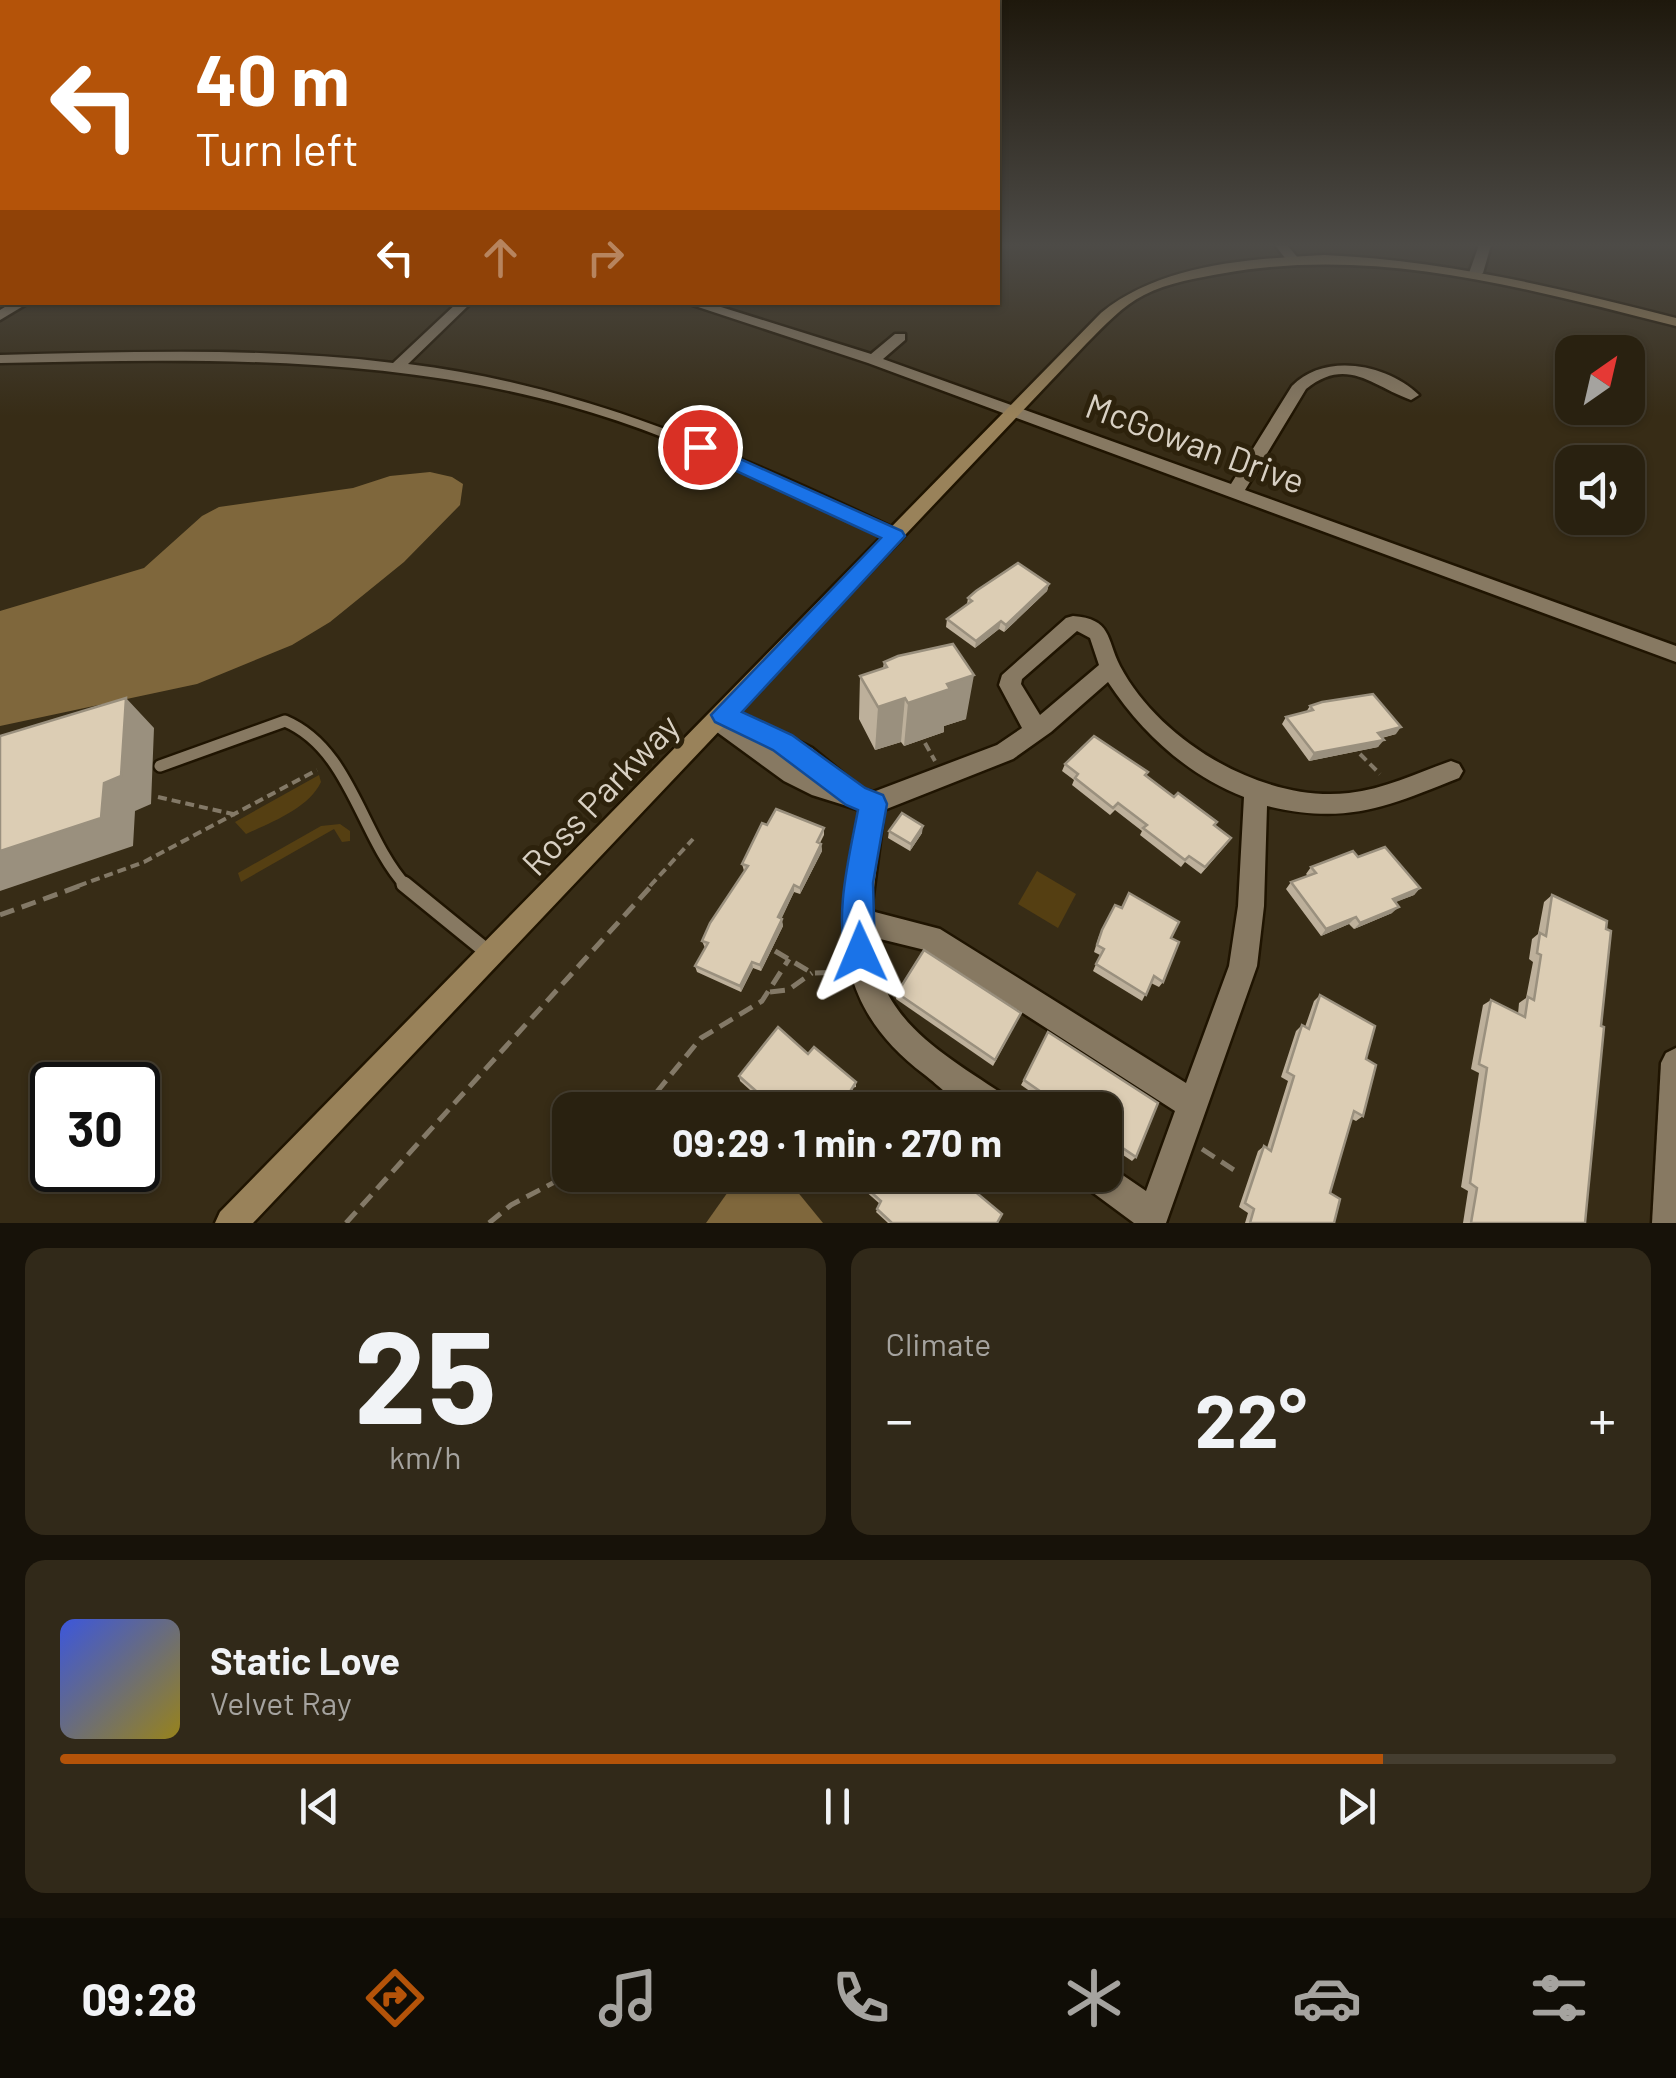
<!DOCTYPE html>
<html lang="en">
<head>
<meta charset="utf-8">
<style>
  body { margin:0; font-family:Barlow,sans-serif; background:#312919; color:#f1f3f6; height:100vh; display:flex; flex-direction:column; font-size:38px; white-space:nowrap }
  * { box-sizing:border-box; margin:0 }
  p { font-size:32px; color:#a5a39f }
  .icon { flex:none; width:55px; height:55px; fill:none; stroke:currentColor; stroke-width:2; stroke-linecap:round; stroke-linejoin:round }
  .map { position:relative; height:1223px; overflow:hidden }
  .panel { display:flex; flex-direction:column; gap:25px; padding:25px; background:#171209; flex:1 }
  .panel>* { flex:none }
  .guide { position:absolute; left:0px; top:0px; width:1000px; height:305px; box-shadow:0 2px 8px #0004,0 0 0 2px #453e30; background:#b45309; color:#fff; overflow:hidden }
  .needle { width:65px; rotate:34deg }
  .tools { position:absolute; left:1555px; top:335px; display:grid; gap:20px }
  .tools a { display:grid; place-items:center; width:90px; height:90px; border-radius:20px; background:#292110; box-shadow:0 2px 8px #0004,0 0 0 2px #453e30; font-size:50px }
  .speed { position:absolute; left:30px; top:1062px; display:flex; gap:20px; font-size:50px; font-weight:700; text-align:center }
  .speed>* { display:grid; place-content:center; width:130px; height:130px; border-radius:50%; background:#292110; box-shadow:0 2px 8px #0004,0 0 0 2px #453e30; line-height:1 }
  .speed .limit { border:5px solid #111; border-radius:15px; background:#fff; color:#111 }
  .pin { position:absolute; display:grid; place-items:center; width:85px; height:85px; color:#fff; margin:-42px; border:5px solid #fff; border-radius:50%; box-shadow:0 2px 10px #0007 }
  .me { position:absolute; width:110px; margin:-55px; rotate:359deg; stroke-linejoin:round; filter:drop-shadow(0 0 8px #0008) }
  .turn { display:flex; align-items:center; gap:35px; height:210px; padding:0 30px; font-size:45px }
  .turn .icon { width:130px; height:130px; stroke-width:2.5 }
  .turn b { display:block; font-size:70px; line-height:85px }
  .lanes { display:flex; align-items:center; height:95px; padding:0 30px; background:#0003; justify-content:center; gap:50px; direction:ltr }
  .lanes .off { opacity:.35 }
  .big { font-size:75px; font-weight:700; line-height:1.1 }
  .panel .widget { flex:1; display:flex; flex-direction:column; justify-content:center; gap:15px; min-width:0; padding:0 35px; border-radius:20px; background:#312919 }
  .panel .dial { align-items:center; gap:0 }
  .dial b { font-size:130px; line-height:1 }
  .song { display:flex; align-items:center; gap:30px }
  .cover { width:120px; height:120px; border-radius:15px; background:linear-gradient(135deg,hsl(230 70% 55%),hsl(50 70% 35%)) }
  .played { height:10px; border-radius:5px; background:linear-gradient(90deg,#b45309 85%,#453e30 85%) }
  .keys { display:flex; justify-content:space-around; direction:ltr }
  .heat { display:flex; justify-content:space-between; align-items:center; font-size:55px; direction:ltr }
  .panel .tiles { flex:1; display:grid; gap:25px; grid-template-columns:1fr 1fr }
  .widget:last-child { grid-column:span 2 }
  .trip { position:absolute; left:552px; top:1092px; width:570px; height:100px; border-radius:20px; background:#292110; box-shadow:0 2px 8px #0004,0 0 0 2px #453e30; font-weight:700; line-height:100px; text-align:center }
  .dock { display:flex; height:160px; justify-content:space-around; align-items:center; background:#100d06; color:#a5a39f }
  .dock .icon { width:70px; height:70px }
  .dock .current { color:#b45309 }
  .dock b { font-size:45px; color:#f1f3f6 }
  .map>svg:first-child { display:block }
  .green { fill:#553f12 }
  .water { fill:#7f673c }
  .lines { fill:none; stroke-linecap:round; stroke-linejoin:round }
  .lane-far1-casing { stroke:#1f1401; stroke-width:16 }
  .lane-casing { stroke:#1f1401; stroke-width:20 }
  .street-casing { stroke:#1f1401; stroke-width:5 }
  .secondary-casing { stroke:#1f1401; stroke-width:5 }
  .path-far1 { stroke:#837967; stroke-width:4; stroke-dasharray:9 5; stroke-linecap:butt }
  .path { stroke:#837967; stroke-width:5; stroke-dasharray:15 8; stroke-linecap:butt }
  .lane-far1 { stroke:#877962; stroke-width:11 }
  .lane { stroke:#877962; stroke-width:15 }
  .street { fill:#877962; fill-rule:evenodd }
  .secondary { fill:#99825a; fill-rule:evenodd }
  .wall { fill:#bdb09b }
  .shaded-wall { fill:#9a907e }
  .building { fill:#dccdb4; stroke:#9a907e; stroke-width:2.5 }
  .route { fill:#1a73e8; stroke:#114b97; stroke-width:2.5 }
  .labels { text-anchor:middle; stroke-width:10; stroke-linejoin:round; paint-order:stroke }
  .street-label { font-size:35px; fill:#d8d0c3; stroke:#2d220c }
</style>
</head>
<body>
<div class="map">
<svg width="1676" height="1223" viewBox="0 0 1676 1223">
  <rect width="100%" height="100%" fill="#372c16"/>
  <g class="green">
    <path d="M319 775 321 782C309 808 270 823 246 834L235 822Z"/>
    <path d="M340 824 350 831V841L342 842 334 829 241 882 238 873 321 826Z"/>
    <path d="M1037 871 1076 894 1058 928 1018 904Z"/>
  </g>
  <g class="water">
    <path d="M430 472 452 477 463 484 460 505 404 562 330 622 292 645 197 684 0 726V611L144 568 202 516 219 507 353 488 390 476Z"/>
    <path d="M754 1175 787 1179 823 1223H706L730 1189Z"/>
  </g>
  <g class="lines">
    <g class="lane-far1-casing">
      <path id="lane-far1" d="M160 766 285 721C351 749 361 837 406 886"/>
    </g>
    <g class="lane-casing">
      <path id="lane" d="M404 884 490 954"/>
    </g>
    <g class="street-casing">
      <g id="street">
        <path d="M1275 245H1287L1299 259 1288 262Z"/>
        <path d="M1479 245H1491L1483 273 1476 277 1469 273Z"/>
        <path d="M13 302H30L0 320V310Z"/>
        <path d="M458 302H472L408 364C584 385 743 457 902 532L904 536 895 542 888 540C784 490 679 436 566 405 382 354 190 359 0 363V355C131 352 263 347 393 363Z"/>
        <path d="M683 302H705L871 354 895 334H905V340L883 359 1231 484 1292 386C1325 352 1387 364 1419 395L1411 400C1372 386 1347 356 1306 389L1245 490 1676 646V662L868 363Z"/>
        <path d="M1073 616C1112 619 1106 638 1120 666 1160 742 1264 803 1349 793 1385 789 1417 773 1451 761L1459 764 1463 771 1459 778C1386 807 1347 825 1267 806L1264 906 1257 966 1166 1223H1134L1084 1186 1079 1175H1105V1163L1146 1191 1175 1111 925 950 872 937C878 1023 946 1055 1010 1099L1014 1110C1002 1110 987 1113 975 1110 959 1106 938 1085 925 1075 828 1002 836 918 860 810L812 795 784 781 710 727 707 721C712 711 724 706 735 710L812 748 862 789 873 792 997 745 1022 728 999 685 1002 675 1066 618ZM1077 631 1090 638 1099 665 1040 715 1021 684 1022 679ZM1108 682C1142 733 1186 774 1244 797L1238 906 1229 966 1186 1083 940 929 871 911 884 810 1013 759 1051 732Z"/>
        <path d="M1676 1048V1223H1652L1661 1063 1666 1053Z"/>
      </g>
    </g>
    <g class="secondary-casing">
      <path id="secondary" d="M1324 255C1445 260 1559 288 1676 318V326C1528 289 1379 246 1225 273 1198 278 1169 282 1144 295 1122 306 1104 326 1086 344L253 1223H215L220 1212 1101 313C1161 264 1249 259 1324 255Z"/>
    </g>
    <g class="path-far1">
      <path d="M925 743 935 761"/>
      <path d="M1360 754 1380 774"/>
      <path d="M158 797 237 815"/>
      <path d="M78 886 144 862 317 770"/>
      <path d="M650 886 693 839"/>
    </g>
    <g class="path">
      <path d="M0 915 85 884"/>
      <path d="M775 951 812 973 844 972"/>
      <path d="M770 992 788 990 812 973"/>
      <path d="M642 1110 701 1038 762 1001 789 959"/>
      <path d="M1202 1149 1240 1174"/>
      <path d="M346 1223 653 884"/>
      <path d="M489 1223 511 1205 570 1174"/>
    </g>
    <use href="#lane-far1" class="lane-far1"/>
    <use href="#lane" class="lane"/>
    <use href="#street" class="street"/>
    <use href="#secondary" class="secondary"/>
  </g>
  <g class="wall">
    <path d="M1049 584 1047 591 1004 632 999 629 975 648 946 627 947 619 967 604 968 598Z"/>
    <path d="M884 662 966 719 944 726V732L904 746 901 742 875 750 859 719 860 676 883 668Z"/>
    <path d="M1310 706 1396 734 1382 738 1378 747 1309 761 1282 724 1286 717 1306 712Z"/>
    <path d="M1065 764 1146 776 1214 825 1227 844 1201 874 1185 862 1181 867 1140 835 1142 831 1115 810 1110 815 1072 785 1074 780 1062 771Z"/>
    <path d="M824 828V835L820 843 821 844 822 851 800 894 794 892 781 919 783 926 761 971 753 968 741 992 697 972 695 966 705 948 702 941 744 871 742 864Z"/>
    <path d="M889 831 922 833 910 851 888 838Z"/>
    <path d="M1358 857 1420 888 1414 895 1395 902 1392 913 1354 929 1349 924 1321 936 1286 889 1291 882 1308 876 1306 874 1311 867Z"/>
    <path d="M1552 895 1601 1026 1585 1223H1463L1468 1191 1461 1187 1479 1073 1471 1069 1483 1005 1491 1000 1518 1014 1519 1003 1526 998 1533 962 1529 959 1532 939 1538 934 1544 902Z"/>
    <path d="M1115 905 1171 938 1163 982 1159 987 1151 983 1142 1001 1093 971 1100 955 1094 952 1099 936Z"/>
    <path d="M897 993 1018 1019 993 1066 896 999Z"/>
    <path d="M1320 995 1366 1059 1363 1116 1356 1121 1352 1119 1330 1193 1334 1223H1245L1248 1213 1239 1207 1258 1151 1264 1146 1267 1148 1288 1081 1281 1077 1296 1031 1302 1025 1305 1027 1314 1001Z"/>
    <path d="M1048 1032 1158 1103 1136 1157 1132 1161 1105 1143V1110H1057L1021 1085Z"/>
    <path d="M808 1054 856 1082V1087L769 1107 740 1081 739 1076Z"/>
    <path d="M847 1175H970L967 1185 997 1223H888L876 1212 880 1204Z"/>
  </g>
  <g class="shaded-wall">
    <path d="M1049 584 1047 591 1004 632 1006 625Z"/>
    <path d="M1001 621 999 629 975 648 976 641Z"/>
    <path d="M974 675 966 719 944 726V732L904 746 908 703 947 684Z"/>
    <path d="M126 698 154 728 151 804 135 811 133 846 0 891V851L104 783Z"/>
    <path d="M905 698 901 742 875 750 878 707Z"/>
    <path d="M1401 727 1396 734 1373 740 1378 733Z"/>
    <path d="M1384 740 1378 747 1309 761 1314 753Z"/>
    <path d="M923 826 922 833 910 851 911 844Z"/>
    <path d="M821 844 822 851 800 894V888Z"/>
    <path d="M794 885V892L779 924 778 917Z"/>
    <path d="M1420 888 1414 895 1386 906 1393 899Z"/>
    <path d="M1399 907 1392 913 1354 929 1360 923Z"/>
    <path d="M1356 917 1349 924 1321 936 1326 929Z"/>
    <path d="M782 919 783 926 761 971 760 965Z"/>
    <path d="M752 962 753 968 741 992 740 986Z"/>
  </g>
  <g class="building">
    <path d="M1018 563 1049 584 1006 625 1001 621 976 641 947 619 972 601 968 598 976 591Z"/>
    <path d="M953 644 974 675 947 684 950 689 908 703 905 698 878 707 860 676 887 667 884 662 898 656Z"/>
    <path d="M1373 694 1401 727 1378 733 1384 740 1314 753 1286 717 1313 710 1310 706 1322 702Z"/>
    <path d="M126 698 121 776 104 783 101 818 0 851V736Z"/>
    <path d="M1094 736 1148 772 1145 775 1174 797 1178 793 1217 822 1214 825 1231 838 1205 867 1189 856 1185 860 1143 828 1147 825 1118 803 1113 808 1075 778 1078 774 1065 764Z"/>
    <path d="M776 809 824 828 817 842 821 844 800 888 794 885 778 917 782 919 760 965 752 962 740 986 695 966 708 943 702 941 710 923 748 866 742 864 762 823 767 825Z"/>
    <path d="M902 813 923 826 911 844 889 831Z"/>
    <path d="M1385 847 1420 888 1393 899 1399 907 1360 923 1356 917 1326 929 1291 882 1316 873 1311 867 1353 851 1358 857Z"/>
    <path d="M1129 893 1179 922 1171 938 1179 942 1163 982 1154 976 1146 995 1096 964 1104 949 1097 945 1102 930 1115 905 1122 908Z"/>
    <path d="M1552 895 1607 921 1606 929 1611 931 1601 1026 1604 1027 1585 1223H1471L1477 1188 1470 1183 1487 1068 1479 1064 1491 1000 1525 1017 1528 997 1534 1000 1541 955 1537 953 1540 933 1546 936Z"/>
    <path d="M924 950 1021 1013 995 1060 897 993Z"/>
    <path d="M1320 995 1375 1026 1366 1059 1376 1065 1363 1116 1354 1111 1330 1193 1340 1199 1334 1223H1250L1254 1209 1245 1203 1264 1146 1271 1151 1294 1076 1287 1072 1302 1025 1309 1029Z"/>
    <path d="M778 1027 808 1054 814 1047 856 1082 851 1090 876 1110H767L771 1104 739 1076Z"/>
    <path d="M1048 1032 1158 1103 1136 1157 1105 1136V1110H1067L1024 1080Z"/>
    <path d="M852 1175H970L971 1177 967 1185 1002 1214 997 1223H892L877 1209 881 1201Z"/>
  </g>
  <linearGradient id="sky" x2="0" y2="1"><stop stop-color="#1e180c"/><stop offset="0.59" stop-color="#4d4b47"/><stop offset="1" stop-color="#4d4b47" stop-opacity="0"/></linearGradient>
  <rect width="1676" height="416" fill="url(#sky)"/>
  <path class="route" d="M700 441 902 531 905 536 742 712 792 735 865 788 883 795 887 804 873 883 875 952 871 963 860 967 849 963C832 922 850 853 858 810L846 805 773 750 715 722 711 715 881 538 693 451 690 447Z"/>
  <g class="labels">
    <g class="street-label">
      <text transform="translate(1195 444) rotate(20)" y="12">McGowan Drive</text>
      <text transform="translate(601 795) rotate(-46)" y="12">Ross Parkway</text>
    </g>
  </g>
</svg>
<div class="tools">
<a><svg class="needle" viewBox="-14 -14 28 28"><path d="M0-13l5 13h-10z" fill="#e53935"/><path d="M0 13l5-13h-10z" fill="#a5a39f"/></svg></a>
<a><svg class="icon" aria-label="sound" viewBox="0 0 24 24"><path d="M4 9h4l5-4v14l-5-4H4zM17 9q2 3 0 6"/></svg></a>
</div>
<div class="speed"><div class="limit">30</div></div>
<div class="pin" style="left:700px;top:447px;background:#d93025"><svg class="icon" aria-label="arrive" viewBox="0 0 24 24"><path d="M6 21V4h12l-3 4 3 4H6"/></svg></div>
<svg class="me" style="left:860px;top:952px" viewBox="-20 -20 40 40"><path d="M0-17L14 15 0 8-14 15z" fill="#1a73e8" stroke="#fff" stroke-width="4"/></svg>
<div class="trip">09:29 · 1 min · 270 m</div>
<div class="guide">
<div class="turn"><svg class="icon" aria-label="left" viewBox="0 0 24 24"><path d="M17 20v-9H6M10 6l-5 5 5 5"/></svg><div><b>40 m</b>Turn left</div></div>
<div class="lanes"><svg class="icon" aria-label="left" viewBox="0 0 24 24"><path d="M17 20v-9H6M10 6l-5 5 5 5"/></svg><svg class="icon off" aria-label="ahead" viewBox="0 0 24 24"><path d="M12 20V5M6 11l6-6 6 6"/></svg><svg class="icon off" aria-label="right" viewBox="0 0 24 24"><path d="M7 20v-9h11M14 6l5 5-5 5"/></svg></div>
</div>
</div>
<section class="panel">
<div class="tiles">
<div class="widget dial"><b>25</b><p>km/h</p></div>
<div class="widget"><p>Climate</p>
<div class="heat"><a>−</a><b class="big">22°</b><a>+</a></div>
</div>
<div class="widget">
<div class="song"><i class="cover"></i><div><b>Static Love</b><p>Velvet Ray</p></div></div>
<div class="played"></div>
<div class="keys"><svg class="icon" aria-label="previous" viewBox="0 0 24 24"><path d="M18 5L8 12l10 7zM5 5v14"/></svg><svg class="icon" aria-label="pause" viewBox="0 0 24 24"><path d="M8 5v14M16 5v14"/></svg><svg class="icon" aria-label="next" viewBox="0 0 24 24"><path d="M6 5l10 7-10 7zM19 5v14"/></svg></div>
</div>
</div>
</section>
<nav class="dock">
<b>09:28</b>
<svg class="icon current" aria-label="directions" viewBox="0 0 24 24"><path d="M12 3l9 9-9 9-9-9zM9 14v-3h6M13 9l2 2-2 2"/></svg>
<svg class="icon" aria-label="music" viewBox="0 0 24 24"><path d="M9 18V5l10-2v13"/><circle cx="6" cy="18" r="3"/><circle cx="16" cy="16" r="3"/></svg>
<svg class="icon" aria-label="phone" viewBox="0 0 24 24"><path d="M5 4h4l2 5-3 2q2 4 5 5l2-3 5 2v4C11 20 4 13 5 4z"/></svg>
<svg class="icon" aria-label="climate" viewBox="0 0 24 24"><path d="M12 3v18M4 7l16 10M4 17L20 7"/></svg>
<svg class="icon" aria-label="car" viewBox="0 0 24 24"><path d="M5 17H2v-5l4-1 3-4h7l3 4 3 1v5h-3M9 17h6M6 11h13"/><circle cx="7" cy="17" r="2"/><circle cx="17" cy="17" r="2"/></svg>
<svg class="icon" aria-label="filters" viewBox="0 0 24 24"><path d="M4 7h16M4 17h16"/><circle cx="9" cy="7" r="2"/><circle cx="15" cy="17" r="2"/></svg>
</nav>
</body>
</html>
